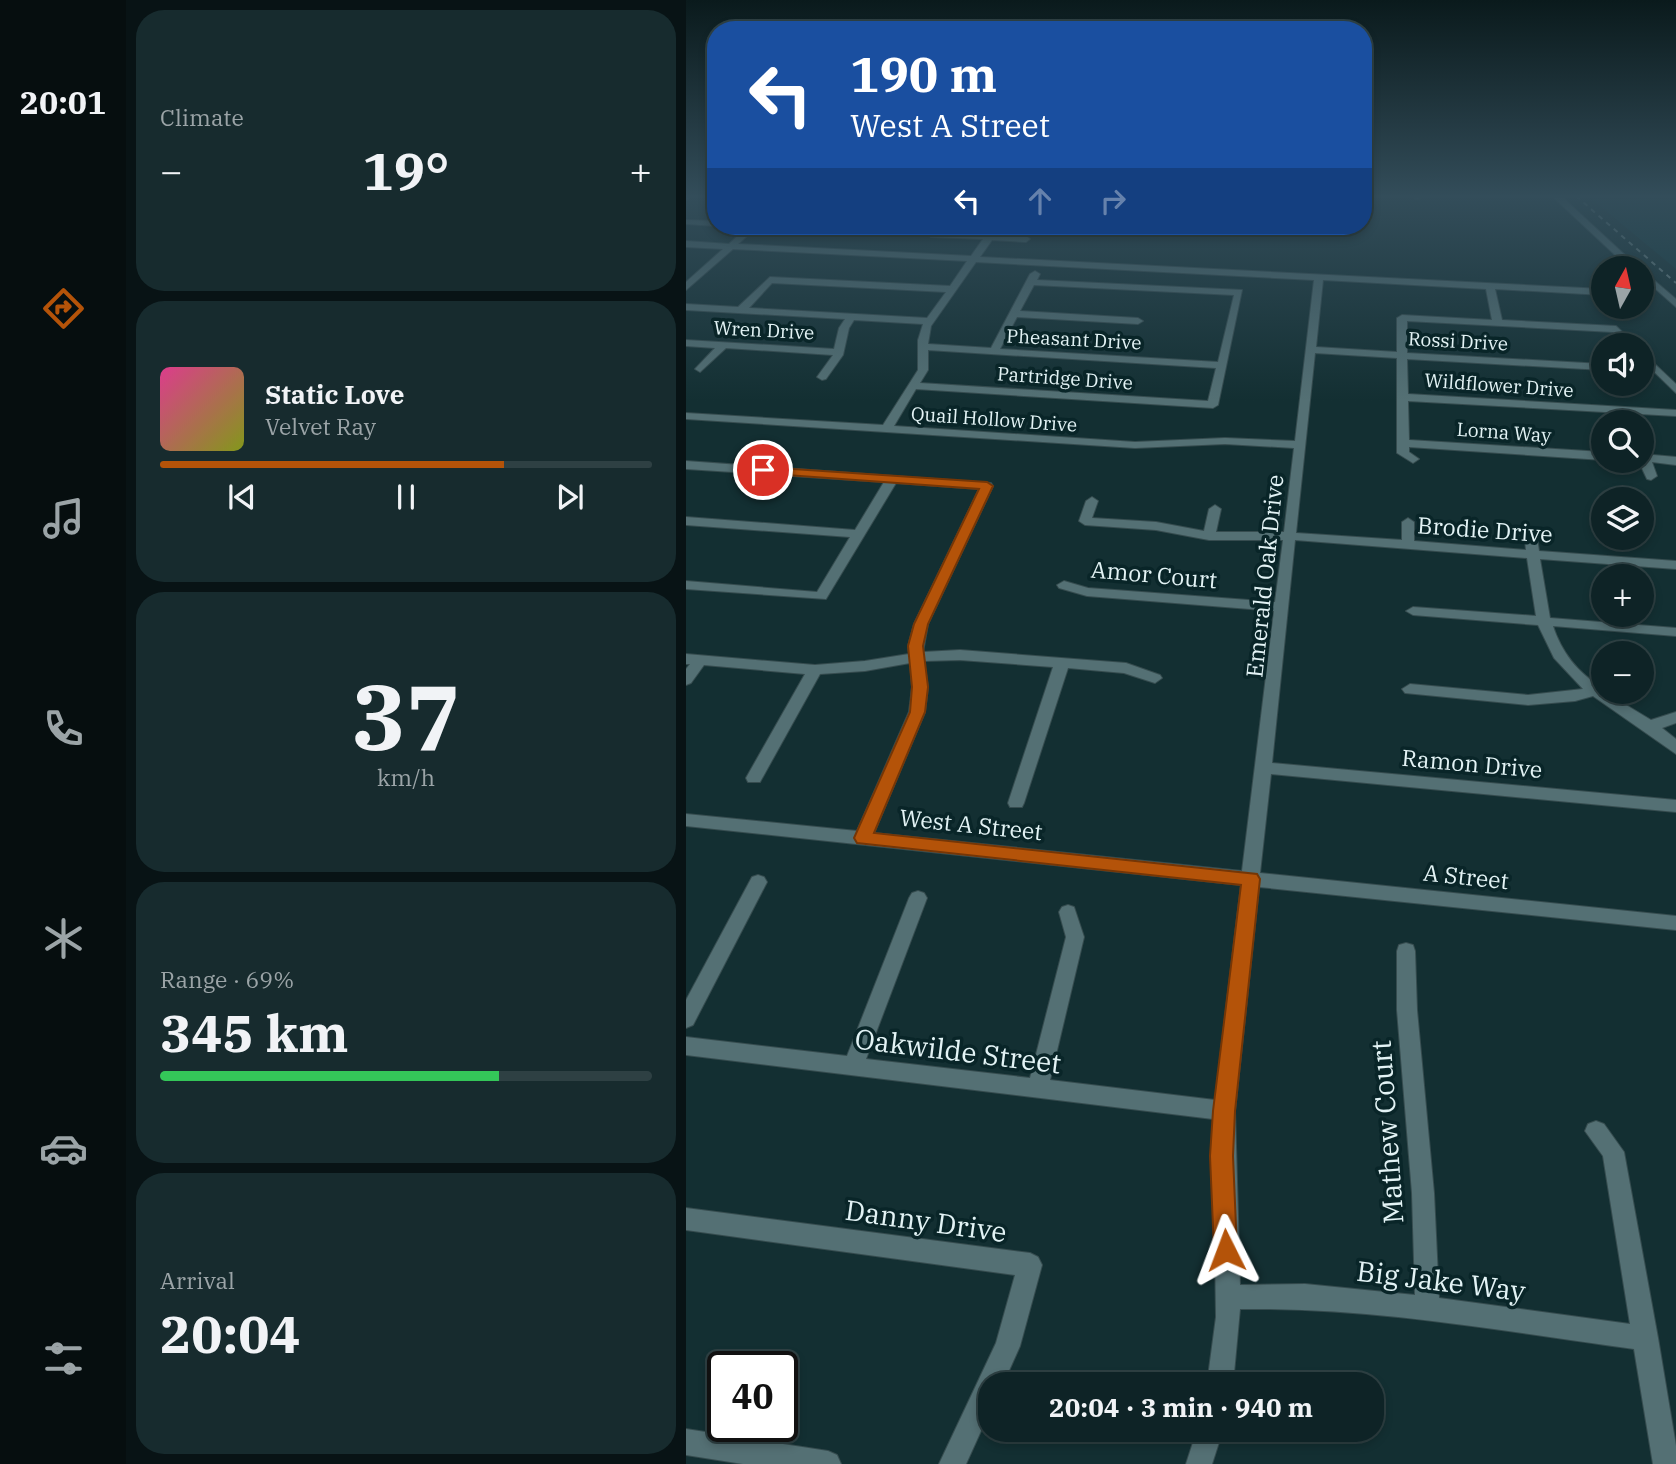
<!DOCTYPE html>
<html lang="en">
<head>
<meta charset="utf-8">
<style>
  body { margin:0; font-family:"IBM Plex Serif",serif; background:#172b2e; color:#f1f3f6; height:100vh; display:flex; flex-direction:column; font-size:26px; white-space:nowrap }
  * { box-sizing:border-box; margin:0 }
  p { font-size:23px; color:#9ba4a7 }
  .icon { flex:none; width:38px; height:38px; fill:none; stroke:currentColor; stroke-width:2; stroke-linecap:round; stroke-linejoin:round }
  .map { position:relative; flex:1; overflow:hidden }
  .details { display:flex; flex-direction:column; gap:10px; padding:10px; background:#081315; width:560px }
  .details>* { flex:none }
  .guide { position:absolute; left:21px; top:21px; width:665px; height:214px; border-radius:28px; box-shadow:0 4px 10px #0003,0 0 0 2px #2e4043; background:#1a4fa0; color:#fff; overflow:hidden }
  .needle { width:46px; rotate:8deg }
  .controls { position:absolute; left:905px; top:256px; display:grid; gap:14px }
  .controls a { display:grid; place-items:center; width:63px; height:63px; border-radius:50%; background:#0e2326; box-shadow:0 4px 10px #0003,0 0 0 2px #2e4043; font-size:35px }
  .speed { position:absolute; left:21px; top:1351px; display:flex; gap:14px; font-size:35px; font-weight:700; text-align:center }
  .speed>* { display:grid; place-content:center; width:91px; height:91px; border-radius:50%; background:#0e2326; box-shadow:0 4px 10px #0003,0 0 0 2px #2e4043; line-height:1 }
  .speed .limit { border:4px solid #111; border-radius:10px; background:#fff; color:#111 }
  .pin { position:absolute; display:grid; place-items:center; width:60px; height:60px; color:#fff; margin:-30px; border:4px solid #fff; border-radius:50%; box-shadow:0 2px 7px #0007 }
  .me { position:absolute; width:77px; margin:-38px; rotate:357deg; stroke-linejoin:round; filter:drop-shadow(0 0 5px #0008) }
  .turn { display:flex; align-items:center; gap:24px; height:147px; padding:0 28px; font-size:32px }
  .turn .icon { width:91px; height:91px; stroke-width:2.5 }
  .turn b { display:block; font-size:49px; line-height:60px }
  .lanes { display:flex; align-items:center; height:66px; padding:0 28px; background:#0003; justify-content:center; gap:35px; direction:ltr }
  .lanes .off { opacity:.35 }
  .big { font-size:52px; font-weight:700; line-height:1.1 }
  .details .tile { flex:1; display:flex; flex-direction:column; justify-content:center; gap:10px; min-width:0; padding:0 24px; border-radius:28px; background:#172b2e }
  .details .dial { align-items:center; gap:0 }
  .dial b { font-size:91px; line-height:1 }
  .song { display:flex; align-items:center; gap:21px }
  .cover { width:84px; height:84px; border-radius:10px; background:linear-gradient(135deg,hsl(330 70% 55%),hsl(70 70% 35%)) }
  .played { height:7px; border-radius:4px; background:linear-gradient(90deg,#b45309 70%,#2e4043 70%) }
  .keys { display:flex; justify-content:space-around; direction:ltr }
  .heat { display:flex; justify-content:space-between; align-items:center; font-size:38px; direction:ltr }
  .charge { height:10px; border-radius:5px; background:linear-gradient(90deg,#34c759 69%,#2e4043 0) }
  .trip { position:absolute; left:292px; top:1372px; width:406px; height:70px; border-radius:28px; background:#0e2326; box-shadow:0 4px 10px #0003,0 0 0 2px #2e4043; font-weight:700; line-height:70px; text-align:center }
  main { display:flex; flex:1; min-height:0 }
  .dock { display:flex; flex-direction:column; width:126px; justify-content:space-around; align-items:center; background:#060e0f; color:#9ba4a7 }
  .dock .icon { width:49px; height:49px }
  .dock .selected { color:#b45309 }
  .dock b { font-size:32px; color:#f1f3f6 }
  .map>svg:first-child { display:block }
  .built { fill:#12393e }
  .lines { fill:none; stroke-linecap:round; stroke-linejoin:round }
  .minor-casing { stroke:#364c4f; stroke-width:2 }
  .minor { fill:#547074; fill-rule:evenodd }
  .rail { stroke:#71888a; stroke-width:2; stroke-dasharray:5 5; stroke-linecap:butt }
  .route { fill:#b45309; stroke:#753606; stroke-width:2 }
  .labels { text-anchor:middle; stroke-width:7; stroke-linejoin:round; paint-order:stroke }
  .far-street-label { font-size:19px; fill:#e3f3f5; stroke:#092528 }
  .street-label { font-size:23px; fill:#e3f3f5; stroke:#092528 }
  .near-street-label { font-size:28px; fill:#e3f3f5; stroke:#092528 }
</style>
</head>
<body>
<main>
<nav class="dock">
<b>20:01</b>
<svg class="icon selected" aria-label="directions" viewBox="0 0 24 24"><path d="M12 3l9 9-9 9-9-9zM9 14v-3h6M13 9l2 2-2 2"/></svg>
<svg class="icon" aria-label="music" viewBox="0 0 24 24"><path d="M9 18V5l10-2v13"/><circle cx="6" cy="18" r="3"/><circle cx="16" cy="16" r="3"/></svg>
<svg class="icon" aria-label="phone" viewBox="0 0 24 24"><path d="M5 4h4l2 5-3 2q2 4 5 5l2-3 5 2v4C11 20 4 13 5 4z"/></svg>
<svg class="icon" aria-label="climate" viewBox="0 0 24 24"><path d="M12 3v18M4 7l16 10M4 17L20 7"/></svg>
<svg class="icon" aria-label="car" viewBox="0 0 24 24"><path d="M5 17H2v-5l4-1 3-4h7l3 4 3 1v5h-3M9 17h6M6 11h13"/><circle cx="7" cy="17" r="2"/><circle cx="17" cy="17" r="2"/></svg>
<svg class="icon" aria-label="filters" viewBox="0 0 24 24"><path d="M4 7h16M4 17h16"/><circle cx="9" cy="7" r="2"/><circle cx="15" cy="17" r="2"/></svg>
</nav>
<section class="details">
<div class="tile"><p>Climate</p>
<div class="heat"><a>−</a><b class="big">19°</b><a>+</a></div>
</div>
<div class="tile">
<div class="song"><i class="cover"></i><div><b>Static Love</b><p>Velvet Ray</p></div></div>
<div class="played"></div>
<div class="keys"><svg class="icon" aria-label="previous" viewBox="0 0 24 24"><path d="M18 5L8 12l10 7zM5 5v14"/></svg><svg class="icon" aria-label="pause" viewBox="0 0 24 24"><path d="M8 5v14M16 5v14"/></svg><svg class="icon" aria-label="next" viewBox="0 0 24 24"><path d="M6 5l10 7-10 7zM19 5v14"/></svg></div>
</div>
<div class="tile dial"><b>37</b><p>km/h</p></div>
<div class="tile"><p>Range · 69%</p><b class="big">345 km</b><div class="charge"></div></div>
<div class="tile"><p>Arrival</p><b class="big">20:04</b></div>
</section>
<div class="map">
<svg width="990" height="1464" viewBox="0 0 990 1464">
  <rect width="100%" height="100%" fill="#132f32"/>
  <path class="built" d="M902 196H990V269Z"/>
  <g class="lines">
    <g class="minor-casing">
      <g id="minor">
        <path d="M0 196H6L0 200Z"/>
        <path d="M740 196 731 199 727 197 728 196Z"/>
        <path d="M866 196H875L953 268H943Z"/>
        <path d="M0 220 30 221V226H33H30L0 224Z"/>
        <path d="M62 226 177 228 180 226H189L179 234 69 229 52 244 285 256 297 239 245 237 241 234 245 231 301 234 307 226H315L309 235 340 236 344 239 340 242 306 240 294 257 917 289V295L809 289 816 320 930 326 950 345H939L927 332 721 321V353L917 364V370L721 359 722 394 990 410V416L722 401 723 440 917 452V460L723 447V452L733 459 727 463 711 453V358L629 353 610 533 716 540V522L722 518 728 522V541L840 550 838 531 844 527 850 531 853 551 990 561V569L854 559 864 618 990 628V636L867 626C875 651 892 674 915 686L917 691 965 720 990 712V723L976 728 990 739V754L907 696 889 701 842 705 719 693 716 689 724 684 842 695 897 689 868 658 852 625 727 615 720 611 727 607 850 616 841 558 609 540 586 763 990 800V812L585 774 574 873 990 916V930L573 887 549 1111 554 1285 619 1284 729 1295 726 1193 711 1010V951L713 945 720 943 727 945 729 951 731 1010 748 1193 753 1298 944 1324 917 1156 899 1131 902 1124 910 1121 918 1124 938 1152 972 1338 990 1446V1464H967L948 1349C817 1331 686 1307 554 1309L547 1384H521L530 1317 527 1119 0 1055V1037L161 1056 223 898 226 893 232 891 238 893 241 898 180 1059 344 1078 380 937 373 912 376 907 382 905 388 907 398 937 364 1080 529 1100 555 885 0 826V814L171 831 223 712 226 687 224 663 179 671 134 674 74 782H62L60 778 119 674 18 665 5 683 0 685V669L4 664H0V654L129 665 179 661 223 654 222 646 228 624 293 489 210 483 140 599 0 589V581L131 592 164 537 0 525V517L169 530 198 482 0 469V461L305 483 307 486 242 624 237 652 274 650 440 663 474 675 476 678 469 683 438 673 382 668 338 803 336 807H324L322 803 367 667 274 660 238 661 242 687 239 712 188 833 556 871 588 611 401 596 373 588 371 585 378 581 402 588 589 602 597 540H523L470 530 399 525 393 521 400 501 406 497 412 501 406 518 470 522 518 531 523 509 529 505 535 509 530 532H598L608 448 539 444 449 448 0 419V413L197 425 232 370V340L237 324 168 320 163 328 157 355 140 379 136 380 131 377 147 355 40 348 14 372 9 369 29 348 0 346V340L148 349 153 328 159 319 0 310V304L52 307 84 277 264 286 281 261 47 249 0 290V282L37 249 0 247V241L43 244ZM290 262 628 280 609 441 539 438 449 442 208 426 230 389 527 408 532 405 556 290 351 280 354 274 349 271 344 274 305 348 242 344 245 326ZM637 280 800 289 806 320 716 315 711 318V352L630 347ZM86 283 260 292 241 318 63 308ZM348 285 548 295 532 362 314 349 331 317 452 324 457 321 452 318 334 311ZM242 350 530 368 522 401 234 383 242 370Z"/>
        <path d="M956 270 990 299V307L956 277Z"/>
        <path d="M956 352 990 384V393L956 360Z"/>
        <path d="M956 454 990 457V465L966 462 971 476 965 480 961 479 952 460H956Z"/>
        <path d="M72 875 78 877 81 882 7 1025 0 1028V1000L66 877Z"/>
        <path d="M0 1208 344 1253 352 1257 356 1265 334 1346 317 1384H304V1411L280 1464H253L310 1343 329 1275 0 1230Z"/>
        <path d="M0 1429 142 1451 151 1455 155 1464H57L0 1455Z"/>
        <path d="M511 1430H537L526 1464H500Z"/>
      </g>
    </g>
    <use href="#minor" class="minor"/>
    <path class="rail" d="M890 196 990 283"/>
  </g>
  <linearGradient id="sky" x2="0" y2="1"><stop stop-color="#0a1a1c"/><stop offset="0.49" stop-color="#334d5a"/><stop offset="1" stop-color="#334d5a" stop-opacity="0"/></linearGradient>
  <rect width="990" height="401" fill="url(#sky)"/>
  <path class="route" d="M77 467 301 482 307 486 242 624 237 646 242 687 239 712 188 833 571 874 574 879 549 1111 547 1156 551 1250 548 1258 540 1262 531 1258 528 1250 524 1156 527 1111 555 885 171 843 168 838 224 712 226 687 222 646 228 624 293 489 73 473 71 470Z"/>
  <g class="labels">
    <g class="far-street-label">
      <text transform="translate(78 330) rotate(3)" y="7">Wren Drive</text>
      <text transform="translate(388 339) rotate(3)" y="7">Pheasant Drive</text>
      <text transform="translate(772 341) rotate(3)" y="7">Rossi Drive</text>
      <text transform="translate(379 378) rotate(4)" y="7">Partridge Drive</text>
      <text transform="translate(813 385) rotate(4)" y="7">Wildflower Drive</text>
      <text transform="translate(308 419) rotate(4)" y="7">Quail Hollow Drive</text>
      <text transform="translate(818 432) rotate(4)" y="7">Lorna Way</text>
    </g>
    <g class="street-label">
      <text transform="translate(799 530) rotate(4)" y="8">Brodie Drive</text>
      <text transform="translate(468 575) rotate(5)" y="8">Amor Court</text>
      <text transform="translate(579 576) rotate(-84)" y="8">Emerald Oak Drive</text>
      <text transform="translate(786 764) rotate(5)" y="8">Ramon Drive</text>
      <text transform="translate(285 825) rotate(6)" y="8">West A Street</text>
      <text transform="translate(780 877) rotate(6)" y="8">A Street</text>
    </g>
    <g class="near-street-label">
      <text transform="translate(272 1051) rotate(7)" y="10">Oakwilde Street</text>
      <text transform="translate(701 1132) rotate(-94)" y="10">Mathew Court</text>
      <text transform="translate(240 1221) rotate(8)" y="10">Danny Drive</text>
      <text transform="translate(755 1281) rotate(7)" y="10">Big Jake Way</text>
    </g>
  </g>
</svg>
<div class="controls">
<a><svg class="needle" viewBox="-14 -14 28 28"><path d="M0-13l5 13h-10z" fill="#e53935"/><path d="M0 13l5-13h-10z" fill="#9ba4a7"/></svg></a>
<a><svg class="icon" aria-label="sound" viewBox="0 0 24 24"><path d="M4 9h4l5-4v14l-5-4H4zM17 9q2 3 0 6"/></svg></a>
<a><svg class="icon" aria-label="search" viewBox="0 0 24 24"><circle cx="10" cy="10" r="6"/><path d="M15 15l6 6"/></svg></a>
<a><svg class="icon" aria-label="layers" viewBox="0 0 24 24"><path d="M12 4l9 5-9 5-9-5zM3 14l9 5 9-5"/></svg></a>
<a>+</a>
<a>−</a>
</div>
<div class="speed"><div class="limit">40</div></div>
<div class="pin" style="left:77px;top:470px;background:#d93025"><svg class="icon" aria-label="arrive" viewBox="0 0 24 24"><path d="M6 21V4h12l-3 4 3 4H6"/></svg></div>
<svg class="me" style="left:540px;top:1250px" viewBox="-20 -20 40 40"><path d="M0-17L14 15 0 8-14 15z" fill="#b45309" stroke="#fff" stroke-width="4"/></svg>
<div class="trip">20:04 · 3 min · 940 m</div>
<div class="guide">
<div class="turn"><svg class="icon" aria-label="left" viewBox="0 0 24 24"><path d="M17 20v-9H6M10 6l-5 5 5 5"/></svg><div><b>190 m</b>West A Street</div></div>
<div class="lanes"><svg class="icon" aria-label="left" viewBox="0 0 24 24"><path d="M17 20v-9H6M10 6l-5 5 5 5"/></svg><svg class="icon off" aria-label="ahead" viewBox="0 0 24 24"><path d="M12 20V5M6 11l6-6 6 6"/></svg><svg class="icon off" aria-label="right" viewBox="0 0 24 24"><path d="M7 20v-9h11M14 6l5 5-5 5"/></svg></div>
</div>
</div>
</main>
</body>
</html>
